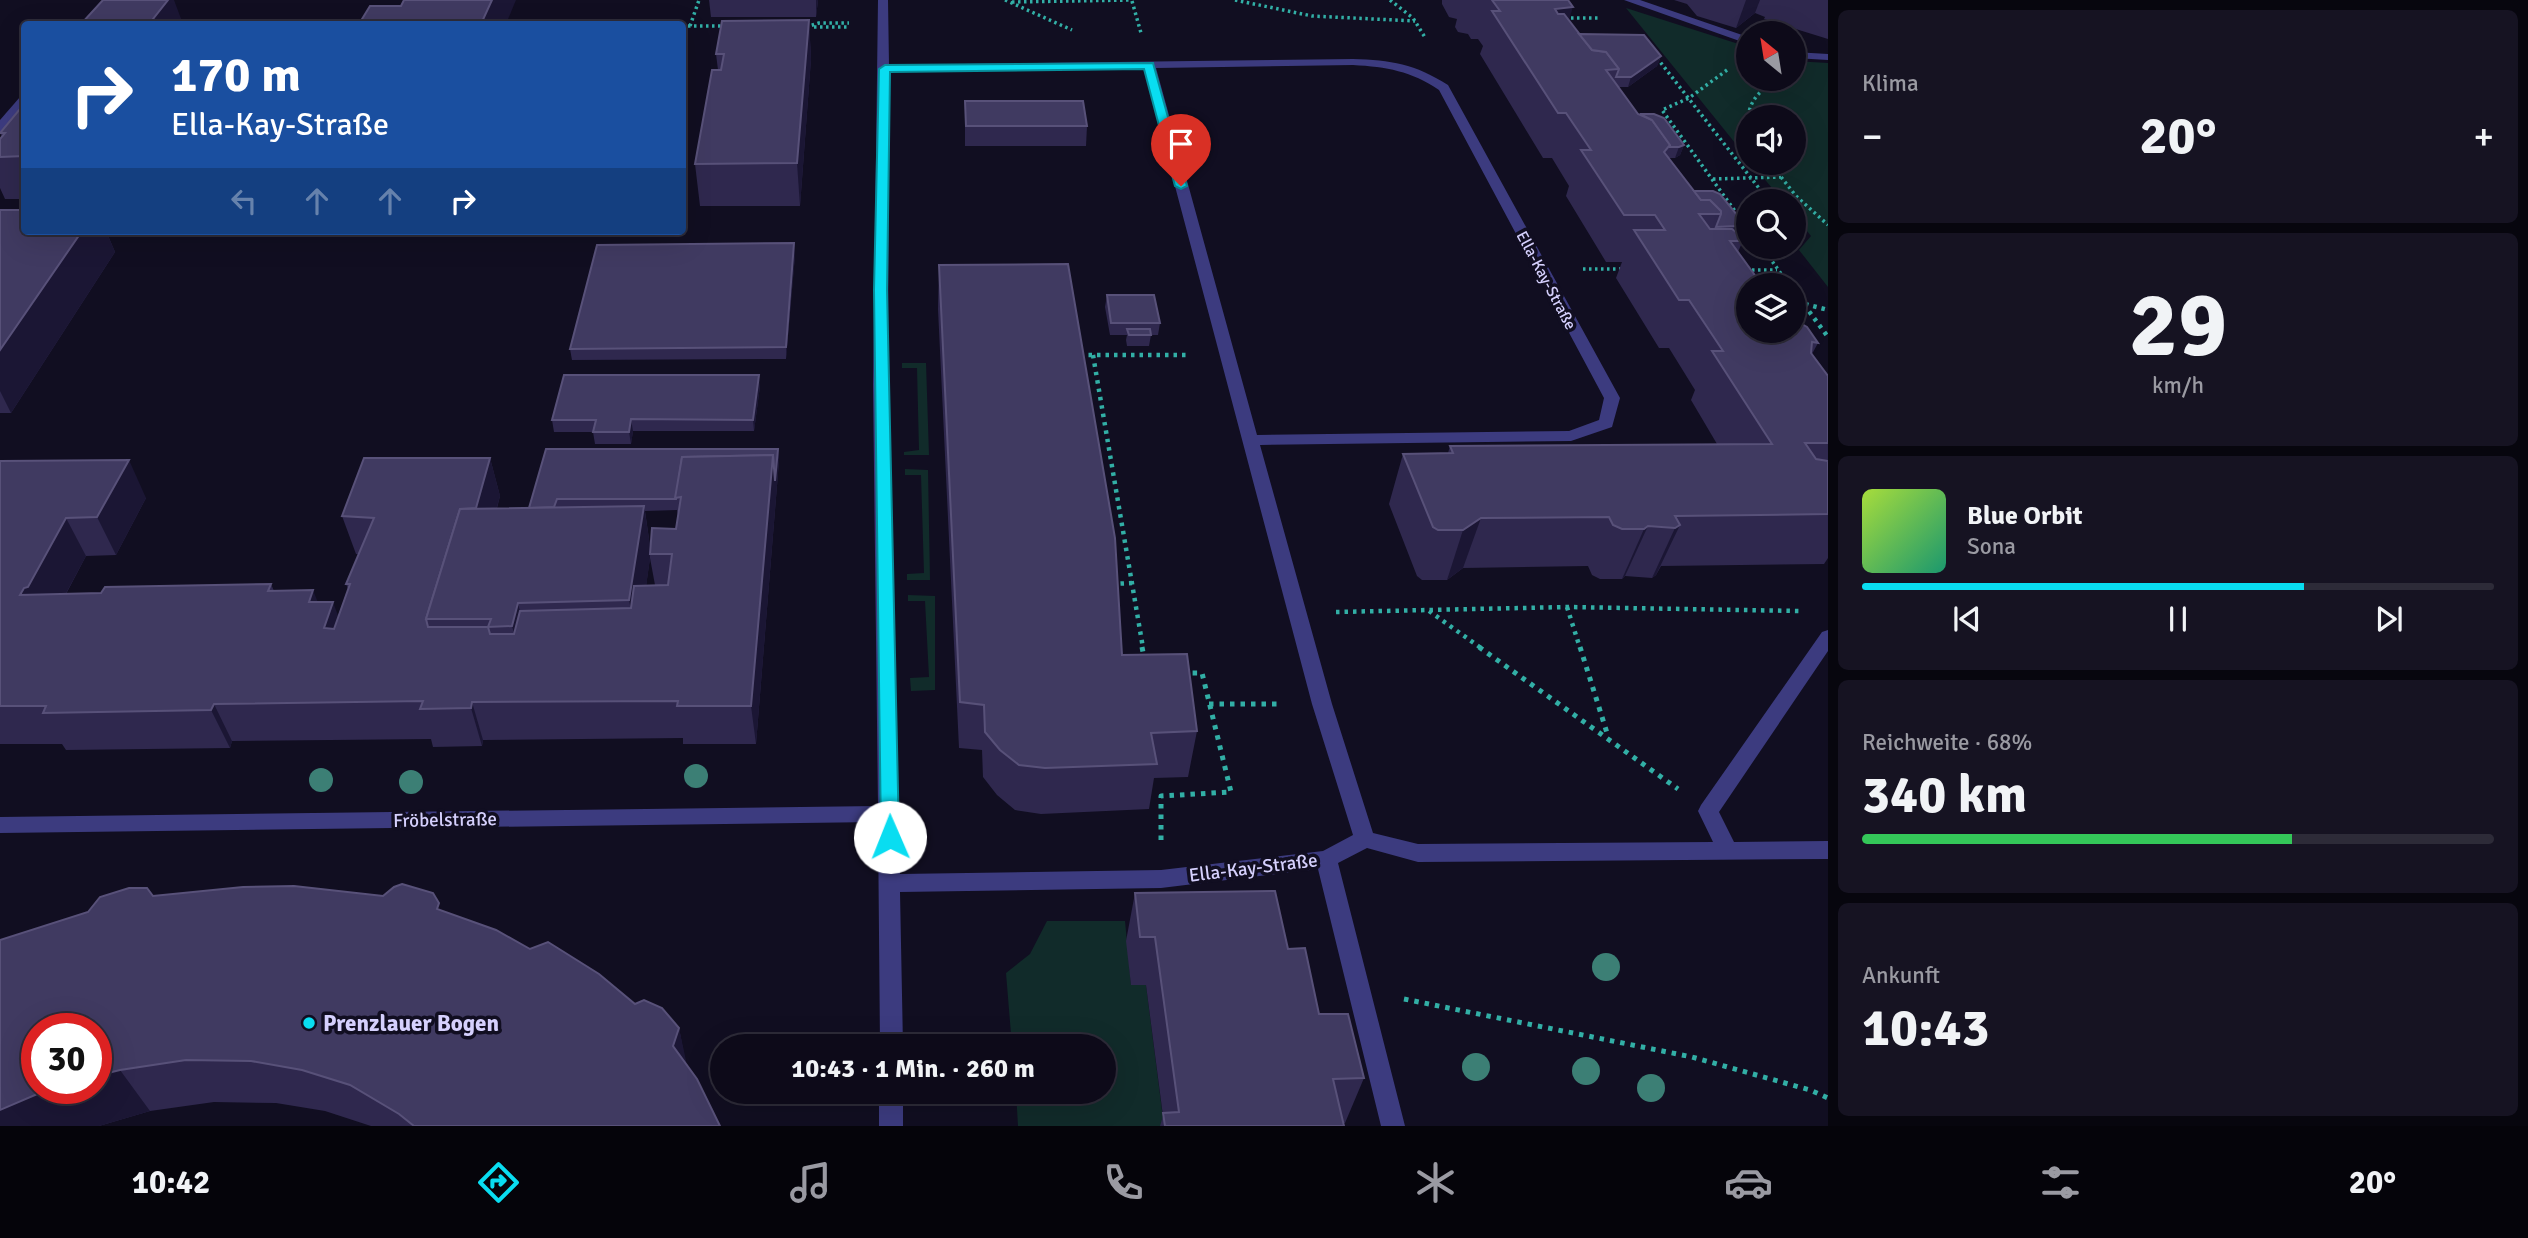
<!DOCTYPE html>
<html lang="de">
<head>
<meta charset="utf-8">
<style>
  body { margin:0; font-family:Signika,sans-serif; background:#161322; color:#f1f3f6; height:100vh; display:flex; flex-direction:column; font-size:26px; white-space:nowrap }
  * { box-sizing:border-box; margin:0 }
  p { font-size:23px; color:#9a9aa2 }
  .icon { flex:none; width:38px; height:38px; fill:none; stroke:currentColor; stroke-width:2; stroke-linecap:round; stroke-linejoin:round }
  .map { position:relative; flex:1; overflow:hidden }
  .sheet { display:flex; flex-direction:column; gap:10px; padding:10px; background:#07060e; width:700px }
  .sheet>* { flex:none }
  .guide { position:absolute; left:21px; top:21px; width:665px; height:214px; border-radius:7px; box-shadow:0 7px 28px #0002,0 0 0 2px #2d2b38; background:#1a4fa0; color:#fff; overflow:hidden }
  .needle { width:46px; rotate:330deg }
  .controls { position:absolute; left:1736px; top:21px; display:grid; gap:14px }
  .controls a { display:grid; place-items:center; width:70px; height:70px; border-radius:50%; background:#0d0a19; box-shadow:0 7px 28px #0002,0 0 0 2px #2d2b38; font-size:35px }
  .speed { position:absolute; left:21px; top:1013px; display:flex; gap:14px; font-size:35px; font-weight:700; text-align:center }
  .speed>* { display:grid; place-content:center; width:91px; height:91px; border-radius:50%; background:#0d0a19; box-shadow:0 7px 28px #0002,0 0 0 2px #2d2b38; line-height:1 }
  .speed .limit { border:10px solid #d22; background:#fff; color:#111 }
  .pin { position:absolute; display:grid; place-items:center; width:60px; height:60px; color:#fff; margin:-72px -30px; border-radius:50% 50% 50% 0; rotate:-45deg; box-shadow:0 0 7px #0007 }
  .pin .icon { rotate:45deg }
  .me { position:absolute; width:77px; margin:-38px; rotate:359deg; stroke-linejoin:round; filter:drop-shadow(0 0 5px #0008) }
  .turn { display:flex; align-items:center; gap:24px; height:147px; padding:0 35px; font-size:32px }
  .turn .icon { width:91px; height:91px; stroke-width:2.5 }
  .turn b { display:block; font-size:49px; line-height:60px }
  .lanes { display:flex; align-items:center; height:66px; padding:0 35px; background:#0003; justify-content:center; gap:35px; direction:ltr }
  .lanes .off { opacity:.35 }
  .big { font-size:52px; font-weight:700; line-height:1.1 }
  .sheet .tile { flex:1; display:flex; flex-direction:column; justify-content:center; gap:10px; min-width:0; padding:0 24px; border-radius:10px; background:#161322 }
  .sheet .dial { align-items:center; gap:0 }
  .dial b { font-size:91px; line-height:1 }
  .song { display:flex; align-items:center; gap:21px }
  .cover { width:84px; height:84px; border-radius:10px; background:linear-gradient(135deg,hsl(80 70% 55%),hsl(160 70% 35%)) }
  .played { height:7px; border-radius:4px; background:linear-gradient(90deg,#09ddf1 70%,#2d2b38 70%) }
  .keys { display:flex; justify-content:space-around; direction:ltr }
  .heat { display:flex; justify-content:space-between; align-items:center; font-size:38px; direction:ltr }
  .charge { height:10px; border-radius:5px; background:linear-gradient(90deg,#34c759 68%,#2d2b38 0) }
  .trip { position:absolute; left:710px; top:1034px; width:406px; height:70px; border-radius:35px; background:#0d0a19; box-shadow:0 7px 28px #0002,0 0 0 2px #2d2b38; font-weight:700; line-height:70px; text-align:center }
  .dock { display:flex; height:112px; justify-content:space-around; align-items:center; background:#05040a; color:#9a9aa2 }
  .dock .icon { width:49px; height:49px }
  .dock .current { color:#09ddf1 }
  .dock b { font-size:32px; color:#f1f3f6 }
  main { display:flex; flex:1; min-height:0 }
  .map>svg:first-child { display:block }
  .green { fill:#112b2a }
  .lines { fill:none; stroke-linecap:round; stroke-linejoin:round }
  .path-far2 { stroke:#32afa6; stroke-width:3.5; stroke-dasharray:2.5 3.5; stroke-linecap:butt }
  .path-far1 { stroke:#32afa6; stroke-width:4.5; stroke-dasharray:3.5 5; stroke-linecap:butt }
  .path { stroke:#32afa6; stroke-width:5; stroke-dasharray:4.5 6; stroke-linecap:butt }
  .minor { fill:#3c3b7f; fill-rule:evenodd }
  .tree { fill:#3c7f75 }
  .wall { fill:#2f284e; fill-rule:evenodd }
  .shaded-wall { fill:#1b1634 }
  .building { fill:#403a61; stroke:#585179; stroke-width:2 }
  .route { fill:#09ddf1; stroke:#06909d; stroke-width:2 }
  .poi-dot { fill:#09ddf1; stroke:#110e21; stroke-width:2.5 }
  .labels { text-anchor:middle; stroke-width:7; stroke-linejoin:round; paint-order:stroke }
  .far-street-label { font-size:16px; fill:#d5d0fd; stroke:#110e21 }
  .street-label { font-size:19px; fill:#d5d0fd; stroke:#110e21 }
  .near-poi-label { font-size:23px; font-weight:bold; fill:#d5d0fd; stroke:#110e21; text-anchor:start }
</style>
</head>
<body>
<main>
<div class="map">
<svg width="1828" height="1126" viewBox="0 0 1828 1126">
  <rect width="100%" height="100%" fill="#110e21"/>
  <g class="green">
    <path d="M1626 8 1748 47V79H1794V61L1828 63V287L1799 250 1811 236 1794 215V201H1783L1751 163H1794V117H1748V159Z"/>
    <path d="M902 363H926L929 455H904V452L919 450 917 368H902Z"/>
    <path d="M905 469 928 470 930 580H907V574L924 573 921 475H905Z"/>
    <path d="M908 595 935 596V690L911 691 910 678 929 677 925 601H908Z"/>
    <path d="M1047 921H1125L1131 984 1146 985 1164 1126H1018L1016 1092H1104V1046H1012L1006 973 1030 954Z"/>
  </g>
  <g class="lines">
    <g class="path-far2">
      <path d="M1005 0 1072 30"/>
      <path d="M1235 0 1312 16 1415 21"/>
      <path d="M1390 0 1413 18 1426 39"/>
      <path d="M1132 1 1141 33"/>
      <path d="M1012 2 1132 0"/>
      <path d="M1565 18H1601"/>
      <path d="M647 24H662"/>
      <path d="M682 26H724"/>
      <path d="M690 26 699 0"/>
      <path d="M806 27 819 23H849"/>
      <path d="M814 27H847"/>
      <path d="M1657 58 1769 201"/>
      <path d="M1727 70 1689 98 1662 110 1748 229"/>
      <path d="M1748 128C1746 105 1757 90 1778 81"/>
      <path d="M1770 163 1796 196 1828 225"/>
      <path d="M1713 179 1781 177"/>
      <path d="M1794 237V241"/>
      <path d="M1762 247 1787 282"/>
      <path d="M1763 248 1780 247"/>
      <path d="M1583 269H1623"/>
      <path d="M1746 270H1777"/>
    </g>
    <g class="path-far1">
      <path d="M1785 280 1789 285"/>
      <path d="M1794 291 1828 337"/>
      <path d="M1805 304 1828 310"/>
      <path d="M1080 355H1190"/>
      <path d="M1093 355 1143 648"/>
      <path d="M1112 584 1132 583"/>
      <path d="M1567 607 1580 648"/>
      <path d="M1429 611 1481 648"/>
      <path d="M1336 612 1567 607 1800 611"/>
    </g>
    <g class="path">
      <path d="M1142 647 1144 657"/>
      <path d="M1479 647 1678 789"/>
      <path d="M1580 647 1608 736"/>
      <path d="M1209 704H1282"/>
      <path d="M1161 840V796L1231 792 1202 673H1185"/>
      <path d="M1404 999 1692 1057 1810 1090 1828 1098"/>
    </g>
    <g class="minor">
      <path d="M878 0H888L889 65 1353 59C1391 60 1415 64 1448 85L1620 398 1612 427 1571 441 1260 445 1332 704 1373 833 1418 844 1713 842 1698 811 1701 805 1822 632 1828 630V651L1719 812 1734 842 1828 841V859L1418 862 1367 848 1338 863 1405 1126H1381L1318 869 1161 888 900 892 903 1046H880L878 822 0 833V817L878 806 873 385ZM1353 65C1387 67 1411 71 1439 90L1604 398 1599 420 1569 431 1257 435 1156 68ZM1144 69 1312 704 1353 835 1323 851 1161 870 900 874 888 385 889 72Z"/>
      <path d="M1624 0H1640L1748 37V44Z"/>
      <path d="M1794 52 1828 54V60L1794 58Z"/>
      <path d="M20 97H24V107L4 131 0 132V120Z"/>
      <rect x="879" y="1092" width="24" height="34"/>
    </g>
  </g>
  <g class="tree">
    <circle cx="696" cy="776" r="12"/>
    <circle cx="321" cy="780" r="12"/>
    <circle cx="411" cy="782" r="12"/>
    <circle cx="1606" cy="967" r="14"/>
    <circle cx="1476" cy="1067" r="14"/>
    <circle cx="1586" cy="1071" r="14"/>
    <circle cx="1651" cy="1088" r="14"/>
  </g>
  <g class="wall">
    <path d="M709 0H818L816 17H711Z"/>
    <path d="M1442 0H1568L1569 20 1579 34 1661 56 1657 66 1628 87H1618L1638 114 1684 145 1680 155 1675 158H1668L1694 191 1742 221 1737 233 1744 238 1738 252 1748 285 1803 321 1801 324 1818 343 1812 354 1828 376V558L1824 564 1661 566 1656 575 1652 578 1625 576 1622 579H1600L1592 575 1588 566 1463 568 1447 580H1422L1417 576 1389 504 1403 454 1448 453 1450 446 1717 444 1691 400 1695 390 1669 348H1659L1616 278 1622 262H1606L1566 196 1569 186 1552 158H1543L1480 54 1483 46 1478 39H1471L1468 34 1458 32 1455 27 1457 19 1449 17 1442 4Z"/>
    <path d="M1674 0H1828V39L1764 19 1765 17 1755 13 1736 28 1697 16 1687 4Z"/>
    <path d="M809 20 811 59 800 206H700L695 164 718 70 716 54Z"/>
    <path d="M965 101 1087 126 1086 146H965Z"/>
    <path d="M24 104V199H5L0 188V139L2 137 0 133Z"/>
    <path d="M0 210 24 231H106L115 252 11 413H0Z"/>
    <path d="M795 255 786 359 572 360 570 349Z"/>
    <path d="M939 265 1122 655 1197 731 1188 777 1154 778 1149 809 1041 814 1015 810 997 795 983 777 982 750 959 748 938 309Z"/>
    <path d="M1107 295 1160 323 1158 335H1151L1149 346H1127L1126 340 1127 335H1110L1105 307Z"/>
    <path d="M760 386 754 431H633L631 444H595L593 432H554L552 420Z"/>
    <path d="M546 449H778L779 461 756 744H683V738L483 740 482 746 433 747 431 739 232 741 230 748 66 750 62 744H0V461L146 498 116 555 86 556 66 594 101 593 271 584 274 591 318 602 338 616 348 589 346 584 359 554H356L342 516 490 458 500 496 497 508H529ZM677 510 678 516 676 529 650 546 645 511ZM650 558 655 585 646 586Z"/>
    <path d="M1135 893 1288 949 1319 1014 1364 1078 1345 1123H1343L1344 1126H1160L1163 1116 1146 985H1131L1126 941Z"/>
    <path d="M153 896 442 911 635 1004 679 1028 686 1065 720 1126H371L325 1111 276 1103 214 1102 150 1111 99 1126H0Z"/>
  </g>
  <g class="shaded-wall">
    <path d="M168 0H174L183 24H149Z"/>
    <path d="M492 0H516L506 24H481Z"/>
    <path d="M816 0H818L816 17Z"/>
    <path d="M1746 0H1760L1755 13 1736 28Z"/>
    <path d="M1573 7 1560 49 1555 9Z"/>
    <path d="M809 20 811 59 800 206 797 163Z"/>
    <path d="M1661 56 1657 66 1628 87 1631 77Z"/>
    <path d="M1684 145 1680 155 1675 158 1679 147Z"/>
    <path d="M1742 221 1737 232 1730 237 1735 226Z"/>
    <path d="M82 231H106L115 252 11 413 0 391V350Z"/>
    <path d="M794 243 795 255 786 359V347Z"/>
    <path d="M759 375 760 386 754 431 753 420Z"/>
    <path d="M631 419 633 431 631 444 629 432Z"/>
    <path d="M778 449 779 461 756 744 751 706 773 455Z"/>
    <path d="M490 458 500 496 484 553 474 516Z"/>
    <path d="M129 460 146 498 116 555 97 517Z"/>
    <path d="M644 506 651 552 650 554V558L638 646 629 600Z"/>
    <path d="M66 518 86 556 49 625 20 595Z"/>
    <path d="M1481 518 1463 568 1447 580 1463 530Z"/>
    <path d="M1680 525 1656 575 1652 578 1675 528Z"/>
    <path d="M1648 526 1625 576 1622 579 1644 529Z"/>
    <path d="M313 590 326 623 333 602 347 640 339 666 309 602Z"/>
    <path d="M518 603 529 649 524 672 512 626Z"/>
    <path d="M472 702 483 740 482 746 471 708Z"/>
    <path d="M214 704 232 741 230 748 211 710Z"/>
    <path d="M679 1028 688 1070 673 1046Z"/>
    <path d="M120 1070 150 1111 99 1126H0V1110L42 1092 54 1088H96V1076Z"/>
  </g>
  <g class="building">
    <path d="M103 0H168L149 24H81Z"/>
    <path d="M404 0H492L481 24H359L370 6H401Z"/>
    <path d="M1492 0H1568L1573 7 1555 9 1558 14H1564L1592 50 1606 52 1619 69 1606 70 1638 114 1652 120 1670 145 1664 152 1701 200H1710L1721 211V214H1699L1710 229H1732L1744 238 1743 241H1730L1762 285H1748V331H1794V309L1803 321 1800 323 1807 327 1818 343 1812 342 1811 353 1828 376V443H1805L1816 459 1828 461V514L1675 516 1680 525 1675 528 1648 526 1644 529H1622L1613 525 1609 517 1481 518 1463 530H1438L1433 527 1403 454 1453 453 1450 446 1772 444 1712 351H1723L1689 300H1679L1634 230H1665L1655 215H1624L1581 150H1591L1566 113H1558L1492 11H1500Z"/>
    <path d="M809 20 797 163 695 164 712 70H721L724 54H716L722 21Z"/>
    <path d="M1579 34 1644 35 1661 56 1631 77H1616L1619 69 1606 52 1592 50Z"/>
    <path d="M965 101H1083L1087 126H966Z"/>
    <path d="M24 104V156L0 157V139L5 133H0Z"/>
    <path d="M1640 114H1654L1664 118 1684 145 1679 147H1670V145L1652 120Z"/>
    <path d="M1694 191H1713L1720 194 1742 221 1735 226 1716 227 1721 214V211L1710 200H1701Z"/>
    <path d="M0 210H24V231H82L0 350Z"/>
    <path d="M794 243 786 347 570 349 597 245Z"/>
    <path d="M1068 264 1115 538 1122 655 1187 654 1197 731 1151 733 1157 764 1045 768 1019 765 1000 750 985 732 984 705 960 702 939 265Z"/>
    <path d="M1107 295H1154L1160 323H1111Z"/>
    <path d="M1127 329H1150L1151 335H1129Z"/>
    <path d="M564 375H759L753 420 631 419 629 432H593L596 420H552Z"/>
    <path d="M546 449H778L775 481 773 455 682 457 676 499H557L554 507 529 508Z"/>
    <path d="M773 455 751 706H677L678 701 472 702 471 708 420 709 423 701 214 704 211 710 43 713 46 706H0V461L129 460 97 517 66 518 28 587 24 588 20 595 101 593 105 587 271 584 268 591 313 590 309 602H333L324 628 334 629 350 584H346L374 518 342 516 364 458H490L476 508 460 509 426 619 428 627H488L490 634H514L520 611 631 608 634 586 668 585 672 554H650L652 528 676 529 681 497 675 498 682 457Z"/>
    <path d="M644 506 629 600 518 603 512 626 488 627 491 619H426L460 509Z"/>
    <path d="M402 884 433 893 439 903 437 909 496 930 530 949 548 942 599 974 635 1004 644 1000 662 1008 679 1028 673 1046 697 1079 720 1126H414L399 1114 350 1085 302 1070 251 1061 186 1060 120 1070 96 1076V1029H37V1088H54L42 1092 0 1110V940L88 912 100 897 129 888H147L153 896 243 887 294 886 383 896 394 887Z"/>
    <path d="M1275 891 1288 949 1305 948 1319 1014H1348L1364 1078 1333 1079 1344 1126H1165L1163 1113 1179 1112 1155 937H1140L1135 893Z"/>
  </g>
  <path class="route" d="M1153 63 1187 186 1181 189 1175 186 1144 69 890 72 887 290 899 837 897 843 890 845 883 843 881 837 874 290 879 69 885 65Z"/>
  <circle class="poi-dot" cx="309" cy="1023" r="7"/>
  <g class="labels">
    <g class="far-street-label">
      <text transform="translate(1547 280) rotate(62)" y="6">Ella-Kay-Straße</text>
    </g>
    <g class="street-label">
      <text transform="translate(445 819) rotate(-1)" y="7">Fröbelstraße</text>
      <text transform="translate(1253 867) rotate(-7)" y="7">Ella-Kay-Straße</text>
    </g>
    <g class="near-poi-label">
      <text x="323" y="1031">Prenzlauer Bogen</text>
    </g>
  </g>
</svg>
<div class="controls">
<a><svg class="needle" viewBox="-14 -14 28 28"><path d="M0-13l5 13h-10z" fill="#e53935"/><path d="M0 13l5-13h-10z" fill="#9a9aa2"/></svg></a>
<a><svg class="icon" aria-label="sound" viewBox="0 0 24 24"><path d="M4 9h4l5-4v14l-5-4H4zM17 9q2 3 0 6"/></svg></a>
<a><svg class="icon" aria-label="search" viewBox="0 0 24 24"><circle cx="10" cy="10" r="6"/><path d="M15 15l6 6"/></svg></a>
<a><svg class="icon" aria-label="layers" viewBox="0 0 24 24"><path d="M12 4l9 5-9 5-9-5zM3 14l9 5 9-5"/></svg></a>
</div>
<div class="speed"><div class="limit">30</div></div>
<div class="pin" style="left:1181px;top:186px;background:#d93025"><svg class="icon" aria-label="arrive" viewBox="0 0 24 24"><path d="M6 21V4h12l-3 4 3 4H6"/></svg></div>
<svg class="me" style="left:890px;top:837px" viewBox="-20 -20 40 40"><circle r="19" fill="#fff"/><path d="M0-13L10 11 0 6-10 11z" fill="#09ddf1"/></svg>
<div class="trip">10:43 · 1 Min. · 260 m</div>
<div class="guide">
<div class="turn"><svg class="icon" aria-label="right" viewBox="0 0 24 24"><path d="M7 20v-9h11M14 6l5 5-5 5"/></svg><div><b>170 m</b>Ella-Kay-Straße</div></div>
<div class="lanes"><svg class="icon off" aria-label="left" viewBox="0 0 24 24"><path d="M17 20v-9H6M10 6l-5 5 5 5"/></svg><svg class="icon off" aria-label="ahead" viewBox="0 0 24 24"><path d="M12 20V5M6 11l6-6 6 6"/></svg><svg class="icon off" aria-label="ahead" viewBox="0 0 24 24"><path d="M12 20V5M6 11l6-6 6 6"/></svg><svg class="icon" aria-label="right" viewBox="0 0 24 24"><path d="M7 20v-9h11M14 6l5 5-5 5"/></svg></div>
</div>
</div>
<section class="sheet">
<div class="tile"><p>Klima</p>
<div class="heat"><a>−</a><b class="big">20°</b><a>+</a></div>
</div>
<div class="tile dial"><b>29</b><p>km/h</p></div>
<div class="tile">
<div class="song"><i class="cover"></i><div><b>Blue Orbit</b><p>Sona</p></div></div>
<div class="played"></div>
<div class="keys"><svg class="icon" aria-label="previous" viewBox="0 0 24 24"><path d="M18 5L8 12l10 7zM5 5v14"/></svg><svg class="icon" aria-label="pause" viewBox="0 0 24 24"><path d="M8 5v14M16 5v14"/></svg><svg class="icon" aria-label="next" viewBox="0 0 24 24"><path d="M6 5l10 7-10 7zM19 5v14"/></svg></div>
</div>
<div class="tile"><p>Reichweite · 68%</p><b class="big">340 km</b><div class="charge"></div></div>
<div class="tile"><p>Ankunft</p><b class="big">10:43</b></div>
</section>
</main>
<nav class="dock">
<b>10:42</b>
<svg class="icon current" aria-label="directions" viewBox="0 0 24 24"><path d="M12 3l9 9-9 9-9-9zM9 14v-3h6M13 9l2 2-2 2"/></svg>
<svg class="icon" aria-label="music" viewBox="0 0 24 24"><path d="M9 18V5l10-2v13"/><circle cx="6" cy="18" r="3"/><circle cx="16" cy="16" r="3"/></svg>
<svg class="icon" aria-label="phone" viewBox="0 0 24 24"><path d="M5 4h4l2 5-3 2q2 4 5 5l2-3 5 2v4C11 20 4 13 5 4z"/></svg>
<svg class="icon" aria-label="climate" viewBox="0 0 24 24"><path d="M12 3v18M4 7l16 10M4 17L20 7"/></svg>
<svg class="icon" aria-label="car" viewBox="0 0 24 24"><path d="M5 17H2v-5l4-1 3-4h7l3 4 3 1v5h-3M9 17h6M6 11h13"/><circle cx="7" cy="17" r="2"/><circle cx="17" cy="17" r="2"/></svg>
<svg class="icon" aria-label="filters" viewBox="0 0 24 24"><path d="M4 7h16M4 17h16"/><circle cx="9" cy="7" r="2"/><circle cx="15" cy="17" r="2"/></svg>
<b>20°</b>
</nav>
</body>
</html>
